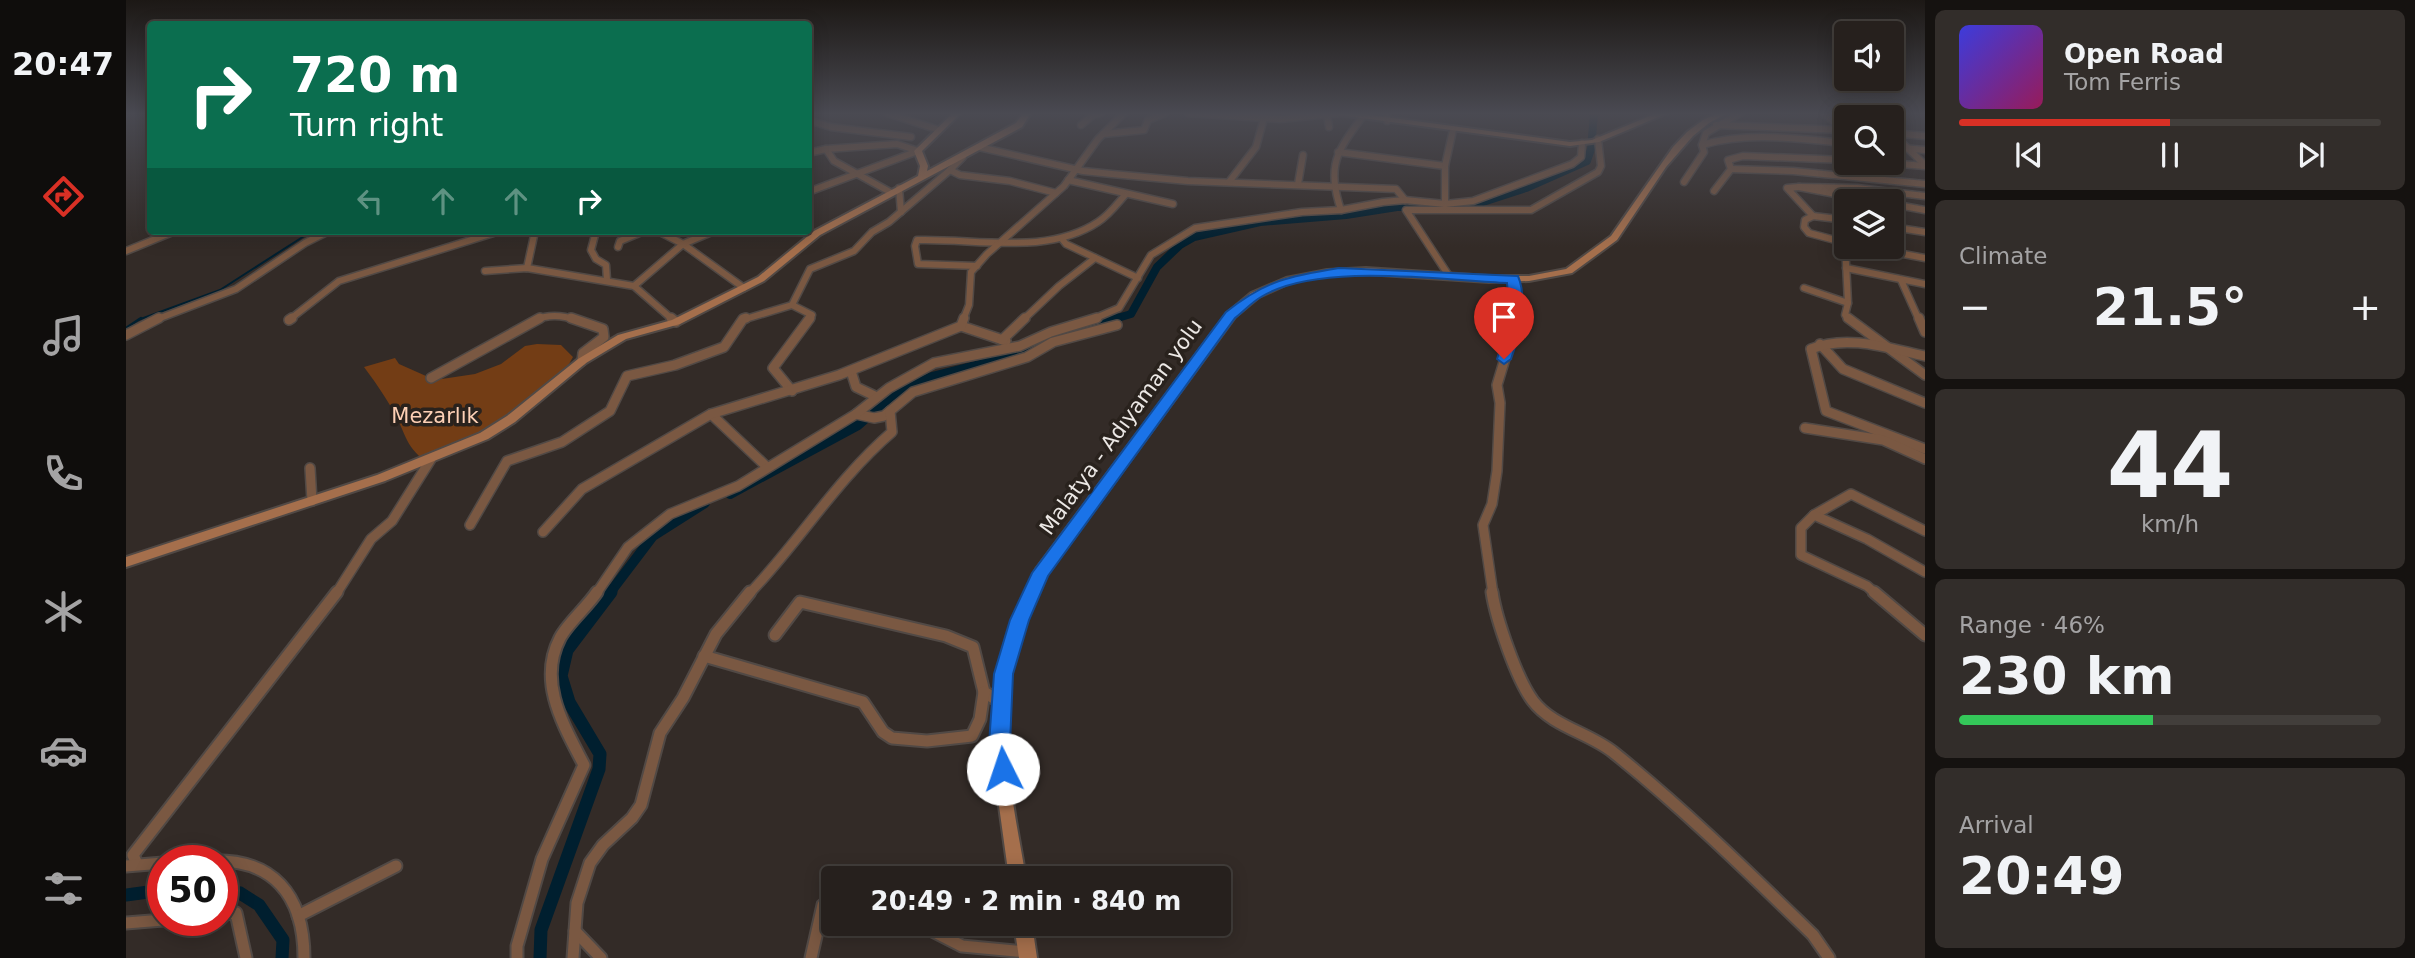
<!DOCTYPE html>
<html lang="en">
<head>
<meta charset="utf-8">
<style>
  body { margin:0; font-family:"DejaVu Sans",sans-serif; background:#322d2a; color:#f1f3f6; height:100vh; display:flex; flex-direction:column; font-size:26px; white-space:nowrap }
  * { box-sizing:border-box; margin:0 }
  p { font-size:23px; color:#a4a3a4 }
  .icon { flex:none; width:38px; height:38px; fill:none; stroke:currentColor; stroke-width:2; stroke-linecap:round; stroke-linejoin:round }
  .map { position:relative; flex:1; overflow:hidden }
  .drawer { display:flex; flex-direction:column; gap:10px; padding:10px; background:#151210; width:490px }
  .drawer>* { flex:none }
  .guide { position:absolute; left:21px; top:21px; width:665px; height:214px; border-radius:7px; box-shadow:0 4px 18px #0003,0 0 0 2px #423e3b; background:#0b6e4f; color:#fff; overflow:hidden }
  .buttons { position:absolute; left:1708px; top:21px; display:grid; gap:14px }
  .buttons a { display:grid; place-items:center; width:70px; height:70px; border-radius:7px; background:#26201d; box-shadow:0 4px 18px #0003,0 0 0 2px #423e3b; font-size:35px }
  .speed { position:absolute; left:21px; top:845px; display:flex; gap:14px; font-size:35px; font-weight:700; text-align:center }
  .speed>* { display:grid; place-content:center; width:91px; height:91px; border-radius:50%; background:#26201d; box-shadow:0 4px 18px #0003,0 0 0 2px #423e3b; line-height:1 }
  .speed .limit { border:10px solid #d22; background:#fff; color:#111 }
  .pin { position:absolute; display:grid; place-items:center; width:60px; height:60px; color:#fff; margin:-72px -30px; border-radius:50% 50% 50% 0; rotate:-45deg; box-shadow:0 0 7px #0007 }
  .pin .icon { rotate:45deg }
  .me { position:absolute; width:77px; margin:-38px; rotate:356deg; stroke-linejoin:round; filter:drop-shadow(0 0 5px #0008) }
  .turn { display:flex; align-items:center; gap:24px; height:147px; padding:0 28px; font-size:32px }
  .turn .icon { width:91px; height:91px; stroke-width:2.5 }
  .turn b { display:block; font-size:49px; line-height:60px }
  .lanes { display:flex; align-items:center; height:66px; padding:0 28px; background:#0003; justify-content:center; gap:35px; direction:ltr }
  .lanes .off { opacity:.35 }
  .big { font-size:52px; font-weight:800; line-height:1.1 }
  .drawer .tile { flex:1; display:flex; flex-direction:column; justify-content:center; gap:10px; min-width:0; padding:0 24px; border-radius:10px; background:#322d2a }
  .drawer .dial { align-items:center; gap:0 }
  .dial b { font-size:91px; line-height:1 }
  .song { display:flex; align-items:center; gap:21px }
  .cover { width:84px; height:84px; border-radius:10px; background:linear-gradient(135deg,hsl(240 70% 55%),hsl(330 70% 35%)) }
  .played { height:7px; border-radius:4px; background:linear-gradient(90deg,#d93025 50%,#423e3b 50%) }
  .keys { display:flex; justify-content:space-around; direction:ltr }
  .heat { display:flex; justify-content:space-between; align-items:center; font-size:38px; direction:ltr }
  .charge { height:10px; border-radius:5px; background:linear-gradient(90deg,#34c759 46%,#423e3b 0) }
  .trip { position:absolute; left:695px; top:866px; width:410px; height:70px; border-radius:7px; background:#26201d; box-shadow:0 4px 18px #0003,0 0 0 2px #423e3b; font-weight:800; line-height:70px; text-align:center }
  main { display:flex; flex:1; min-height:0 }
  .tab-bar { display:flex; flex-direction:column; width:126px; justify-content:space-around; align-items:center; background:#0f0d0c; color:#a4a3a4 }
  .tab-bar .icon { width:49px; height:49px }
  .tab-bar .on { color:#d93025 }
  .tab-bar b { font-size:32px; color:#f1f3f6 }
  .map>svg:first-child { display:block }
  .green { fill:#733d15 }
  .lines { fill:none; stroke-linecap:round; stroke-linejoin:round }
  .stream-far1 { stroke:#001f2f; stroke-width:2 }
  .stream { stroke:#001f2f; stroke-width:2.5 }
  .canal-far2 { stroke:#001f2f; stroke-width:8 }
  .canal-far1 { stroke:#001f2f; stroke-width:10 }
  .canal { stroke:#001f2f; stroke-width:13 }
  .minor-far2-casing { stroke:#514945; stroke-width:9 }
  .minor-far1-casing { stroke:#514945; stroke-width:12 }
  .minor-casing { stroke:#514945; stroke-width:15 }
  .secondary-casing { stroke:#514945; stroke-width:4 }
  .minor-far2 { stroke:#7a5842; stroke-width:6 }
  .minor-far1 { stroke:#7a5842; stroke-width:9 }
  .minor { stroke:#7a5842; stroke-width:11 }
  .secondary { fill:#a56f4c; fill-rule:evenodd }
  .route { fill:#1a73e8; stroke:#114b97; stroke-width:2 }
  .labels { text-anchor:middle; stroke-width:7; stroke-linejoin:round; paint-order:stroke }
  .park-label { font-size:21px; fill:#fdd0b5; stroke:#29221d }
  .street-label { font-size:21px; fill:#ece8e5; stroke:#29221d }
</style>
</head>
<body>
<main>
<nav class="tab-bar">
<b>20:47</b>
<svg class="icon on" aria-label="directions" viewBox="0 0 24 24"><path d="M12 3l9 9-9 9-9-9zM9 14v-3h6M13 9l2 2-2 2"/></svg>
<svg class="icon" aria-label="music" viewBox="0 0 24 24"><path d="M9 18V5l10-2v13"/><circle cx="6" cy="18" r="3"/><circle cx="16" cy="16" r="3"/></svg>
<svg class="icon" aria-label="phone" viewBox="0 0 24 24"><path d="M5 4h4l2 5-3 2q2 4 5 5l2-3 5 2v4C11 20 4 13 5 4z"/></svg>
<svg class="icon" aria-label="climate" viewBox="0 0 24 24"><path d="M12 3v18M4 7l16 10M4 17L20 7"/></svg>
<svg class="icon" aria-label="car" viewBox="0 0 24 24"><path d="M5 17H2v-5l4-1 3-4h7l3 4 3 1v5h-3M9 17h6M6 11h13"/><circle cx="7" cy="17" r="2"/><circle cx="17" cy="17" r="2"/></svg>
<svg class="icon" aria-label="filters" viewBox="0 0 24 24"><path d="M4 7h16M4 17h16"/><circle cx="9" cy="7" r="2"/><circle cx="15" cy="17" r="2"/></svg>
</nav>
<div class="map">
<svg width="1799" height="958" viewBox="0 0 1799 958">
  <rect width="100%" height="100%" fill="#332b27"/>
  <path class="green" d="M411 344 435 345 447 357 443 364C401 403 358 437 303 456H293C284 447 281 441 276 429 267 407 252 386 238 367L269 358 273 364 309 380 349 374 375 364 399 346Z"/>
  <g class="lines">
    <path class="stream-far1" d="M12 320 94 290 186 231"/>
    <path class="stream" d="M0 328 15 318"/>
    <path class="canal-far2" d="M985 320 1005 314 1031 267 1054 245 1068 237 1134 222 1220 215 1271 207H1330L1354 203 1400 188 1461 161 1465 149 1468 113"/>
    <g class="canal-far1">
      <path d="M604 494 732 425 765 396 806 377 889 356 952 329 991 318"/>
      <path d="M483 594 527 536 579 503"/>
    </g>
    <g class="canal">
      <path d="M96 890 114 893 133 905 157 940 156 958"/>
      <path d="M0 895 37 890"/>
      <path d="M414 958 415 930 473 769 474 754 443 702 435 676 441 650 485 592"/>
    </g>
    <g class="minor-far2-casing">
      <g id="minor-far2">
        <path d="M761 113 813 130"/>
        <path d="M1062 113 1154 119 1214 113"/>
        <path d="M1260 113 1261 121"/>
        <path d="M1698 113 1717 130"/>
        <path d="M1749 113 1752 117"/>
        <path d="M1201 115 1203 127"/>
        <path d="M682 120 705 127 785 137"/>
        <path d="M955 125 967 115 975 113"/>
        <path d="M1590 125 1720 130"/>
        <path d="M1766 133 1799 165"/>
        <path d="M1766 133 1799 136"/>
        <path d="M977 134 1018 130 1022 120 1039 113"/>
        <path d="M1576 145C1623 131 1672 139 1720 143"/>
        <path d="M853 147 957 171 986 174 1062 181 1270 189 1279 200"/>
        <path d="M1766 147 1799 150"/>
        <path d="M700 149 708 161 764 192"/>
        <path d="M1212 152 1319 166"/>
        <path d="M682 153 700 149 771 144 792 151 682 192"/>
        <path d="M837 157 824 170 834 175 884 181 930 193"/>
        <path d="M1762 163 1799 166"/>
        <path d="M1605 169 1667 171 1799 184"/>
        <path d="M942 180 1047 204"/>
        <path d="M1103 182 1130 147 1138 118"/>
        <path d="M1558 182 1578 152 1576 145 1580 133 1614 113"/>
        <path d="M1172 184 1177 155"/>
        <path d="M1673 187 1661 188 1687 216"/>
        <path d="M773 188 775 212"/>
        <path d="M1588 191 1605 169 1602 160 1617 156 1720 160"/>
        <path d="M1747 201 1673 187 1731 188 1799 196"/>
        <path d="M1319 204V166L1327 130"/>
        <path d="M1766 204 1799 210"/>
        <path d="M1215 210C1200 166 1211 151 1237 116"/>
        <path d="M1720 220 1687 216 1679 220 1678 227 1683 233 1720 243"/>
        <path d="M1766 227 1799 232"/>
        <path d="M470 231 465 250 470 259 480 265 481 280"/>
        <path d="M532 231 557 244 618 288"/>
        <path d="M936 239 940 244 1012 278"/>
        <path d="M492 247 494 241 518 231"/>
        <path d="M1740 247 1799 258"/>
        <path d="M0 251 49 231"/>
        <path d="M851 266 792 264 789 246 791 240C849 238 921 256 972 222 983 215 991 204 999 195"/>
        <path d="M401 268 409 231"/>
        <path d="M1720 268 1799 284"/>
        <path d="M359 271 401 268 508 286 547 320"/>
        <path d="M1323 276 1280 210H1405L1472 172 1475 166 1472 139"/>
        <path d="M1775 280 1793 320"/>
        <path d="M508 286 557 244 588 231"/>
        <path d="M1678 288 1722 303 1719 243"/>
        <path d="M1722 303 1719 315 1724 320"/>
        <path d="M29 320 110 289 179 243 203 231"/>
        <path d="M163 320 213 281 374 231"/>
        <path d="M409 320C423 314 436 315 450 320"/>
        <path d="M616 320 666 305"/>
        <path d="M682 320 686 315 666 305 684 269 728 251 746 232 763 222 824 170"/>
        <path d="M837 320 843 305 845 272 861 254 938 186 972 139 998 113"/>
        <path d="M897 320 933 286 969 258"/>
        <path d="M965 320 993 308 1025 255 1069 228 1176 212 1215 210 1257 202 1279 200 1319 204 1347 201 1446 164 1455 157 1456 143"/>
        <path d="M1387 320 1389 300 1387 279"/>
      </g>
    </g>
    <g class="minor-far1-casing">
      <g id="minor-far1">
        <path d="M445 318 477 329 478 337 457 353 456 361"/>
        <path d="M545 318 550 322"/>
        <path d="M1722 318 1799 375"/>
        <path d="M1793 318 1799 332"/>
        <path d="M163 320 166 318"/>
        <path d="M835 326 880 341"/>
        <path d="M0 335 33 318"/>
        <path d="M876 340 899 318"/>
        <path d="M1694 344 1717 369 1799 403"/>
        <path d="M1799 356C1762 348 1721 334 1685 349L1700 411 1799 449"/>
        <path d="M725 371 730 387 751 397"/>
        <path d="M305 378 414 318"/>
        <path d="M666 391 647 368 684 318"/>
        <path d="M585 414 641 467"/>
        <path d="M730 414 748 418 758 416 787 392 901 357 927 342 991 325"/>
        <path d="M1679 428 1757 440 1799 459"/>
        <path d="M184 468 186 501"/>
        <path d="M1688 515 1725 494 1799 531"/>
        <path d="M344 525 381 461 436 442 484 411 501 376 549 365 598 347 617 319 620 318"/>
        <path d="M417 532 456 489 585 414 713 375 835 326 838 318"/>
        <path d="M210 594 245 539 266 521 305 459"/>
        <path d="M470 594 502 547 544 514 612 486 730 414 763 388 808 363 894 346 925 332 971 318"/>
        <path d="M623 594C673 542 711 479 766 432L764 411"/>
        <path d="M1367 594 1357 525 1366 504 1371 471 1374 403 1371 385 1384 342 1387 318"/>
        <path d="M1750 594 1741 586 1675 555V528L1688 515 1741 539 1799 572"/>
      </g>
    </g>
    <g class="minor-casing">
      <g id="minor">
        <path d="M1366 592C1370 619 1391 680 1407 701 1426 726 1463 733 1487 752 1558 809 1622 872 1687 935L1703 958"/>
        <path d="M1748 592 1799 635"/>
        <path d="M649 635 674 602 820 636 847 647 858 692 876 703"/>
        <path d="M578 656 737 702 757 732 766 738 801 741 846 736 854 719 858 692"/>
        <path d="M81 861C147 857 178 895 178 958"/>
        <path d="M11 864 7 855 211 592"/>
        <path d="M0 866 37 863"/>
        <path d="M96 914 110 913 120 958"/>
        <path d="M172 916 270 866"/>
        <path d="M0 923 37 920"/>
        <path d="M793 924 836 946 901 952"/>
        <path d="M449 931 475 958"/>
        <path d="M391 958V946L416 859 458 765C438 726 411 682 434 638 441 624 461 607 471 592"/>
        <path d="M447 958 451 903 464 863 477 845 506 818 515 805 534 733 557 698 590 634 624 592"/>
        <path d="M685 958 697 905 707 899"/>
      </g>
    </g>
    <g class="secondary-casing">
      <g id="secondary">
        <path d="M827 113H835L796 151 802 166 801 171 890 123 897 113H905L896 127 694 235 638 281 554 324 500 339 460 363 389 422 362 439 259 481 0 567V557L251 475 354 433 381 416 452 359 492 335 546 320 632 277 688 231 792 176 794 166 788 151Z"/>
        <path d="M1209 113H1230L1444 142 1466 140 1531 113H1542L1473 142 1444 146 1213 115Z"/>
        <path d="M1592 113H1602L1583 123 1567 136 1540 167 1491 240 1446 273 1403 281 1363 282 1240 274 1201 275 1166 282 1133 297 1109 317 920 576C908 603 894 631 887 660 870 731 888 808 900 878H883L869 777 866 725 870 674 881 635 910 569 1101 313 1125 293 1160 278 1201 270 1240 268 1363 276H1403L1440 269 1485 236 1547 147 1561 132 1577 120Z"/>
        <path d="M888 924H906L911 958H893Z"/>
      </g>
    </g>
    <use href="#minor-far2" class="minor-far2"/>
    <use href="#minor-far1" class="minor-far1"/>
    <use href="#minor" class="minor"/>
    <use href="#secondary" class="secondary"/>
  </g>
  <linearGradient id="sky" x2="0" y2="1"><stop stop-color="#1c1815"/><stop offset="0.46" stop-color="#4a4a52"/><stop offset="1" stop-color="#4a4a52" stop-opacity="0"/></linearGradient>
  <rect width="1799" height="247" fill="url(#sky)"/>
  <path class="route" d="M1213 268 1392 276C1402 300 1393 336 1385 359L1378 364 1371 359C1380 335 1384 309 1381 283 1314 280 1192 262 1135 297 1126 302 1118 311 1109 318L922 576 903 620 887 674 884 744 887 769 884 776 877 779 869 776 863 744 868 674 884 620 906 573 1100 312C1140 280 1164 276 1213 268Z"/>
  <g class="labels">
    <g class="park-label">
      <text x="309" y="423">Mezarlık</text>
    </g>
    <g class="street-label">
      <text transform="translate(995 427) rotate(-54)" y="7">Malatya - Adıyaman yolu</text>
    </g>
  </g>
</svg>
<div class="buttons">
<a><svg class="icon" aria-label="sound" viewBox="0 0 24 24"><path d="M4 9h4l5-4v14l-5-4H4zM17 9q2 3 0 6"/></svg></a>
<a><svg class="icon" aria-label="search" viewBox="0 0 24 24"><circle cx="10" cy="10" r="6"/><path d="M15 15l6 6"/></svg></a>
<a><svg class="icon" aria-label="layers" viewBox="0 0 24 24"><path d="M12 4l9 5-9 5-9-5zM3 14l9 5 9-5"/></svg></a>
</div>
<div class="speed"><div class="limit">50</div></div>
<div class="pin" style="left:1378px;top:359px;background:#d93025"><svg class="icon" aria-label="arrive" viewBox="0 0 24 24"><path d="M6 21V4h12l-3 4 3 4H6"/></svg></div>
<svg class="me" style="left:877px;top:769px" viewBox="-20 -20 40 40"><circle r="19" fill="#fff"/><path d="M0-13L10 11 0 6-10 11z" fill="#1a73e8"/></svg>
<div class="trip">20:49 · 2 min · 840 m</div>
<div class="guide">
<div class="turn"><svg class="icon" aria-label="right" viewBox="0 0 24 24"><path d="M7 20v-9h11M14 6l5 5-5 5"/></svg><div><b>720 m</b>Turn right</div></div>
<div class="lanes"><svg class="icon off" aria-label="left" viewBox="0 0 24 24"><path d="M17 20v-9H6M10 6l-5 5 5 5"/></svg><svg class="icon off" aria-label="ahead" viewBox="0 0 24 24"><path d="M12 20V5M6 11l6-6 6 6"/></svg><svg class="icon off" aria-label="ahead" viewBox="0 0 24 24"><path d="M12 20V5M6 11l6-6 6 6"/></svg><svg class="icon" aria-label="right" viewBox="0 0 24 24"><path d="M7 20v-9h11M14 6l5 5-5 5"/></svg></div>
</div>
</div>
<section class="drawer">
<div class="tile">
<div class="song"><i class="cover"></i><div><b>Open Road</b><p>Tom Ferris</p></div></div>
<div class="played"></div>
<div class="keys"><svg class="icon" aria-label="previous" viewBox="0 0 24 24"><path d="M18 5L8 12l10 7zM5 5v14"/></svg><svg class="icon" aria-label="pause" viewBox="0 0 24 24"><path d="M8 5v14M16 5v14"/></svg><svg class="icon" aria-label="next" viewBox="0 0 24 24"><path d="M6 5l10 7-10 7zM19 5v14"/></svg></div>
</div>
<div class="tile"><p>Climate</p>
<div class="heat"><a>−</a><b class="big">21.5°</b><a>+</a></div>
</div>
<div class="tile dial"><b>44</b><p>km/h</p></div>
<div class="tile"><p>Range · 46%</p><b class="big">230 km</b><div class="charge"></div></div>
<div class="tile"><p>Arrival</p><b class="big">20:49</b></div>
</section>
</main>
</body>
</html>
